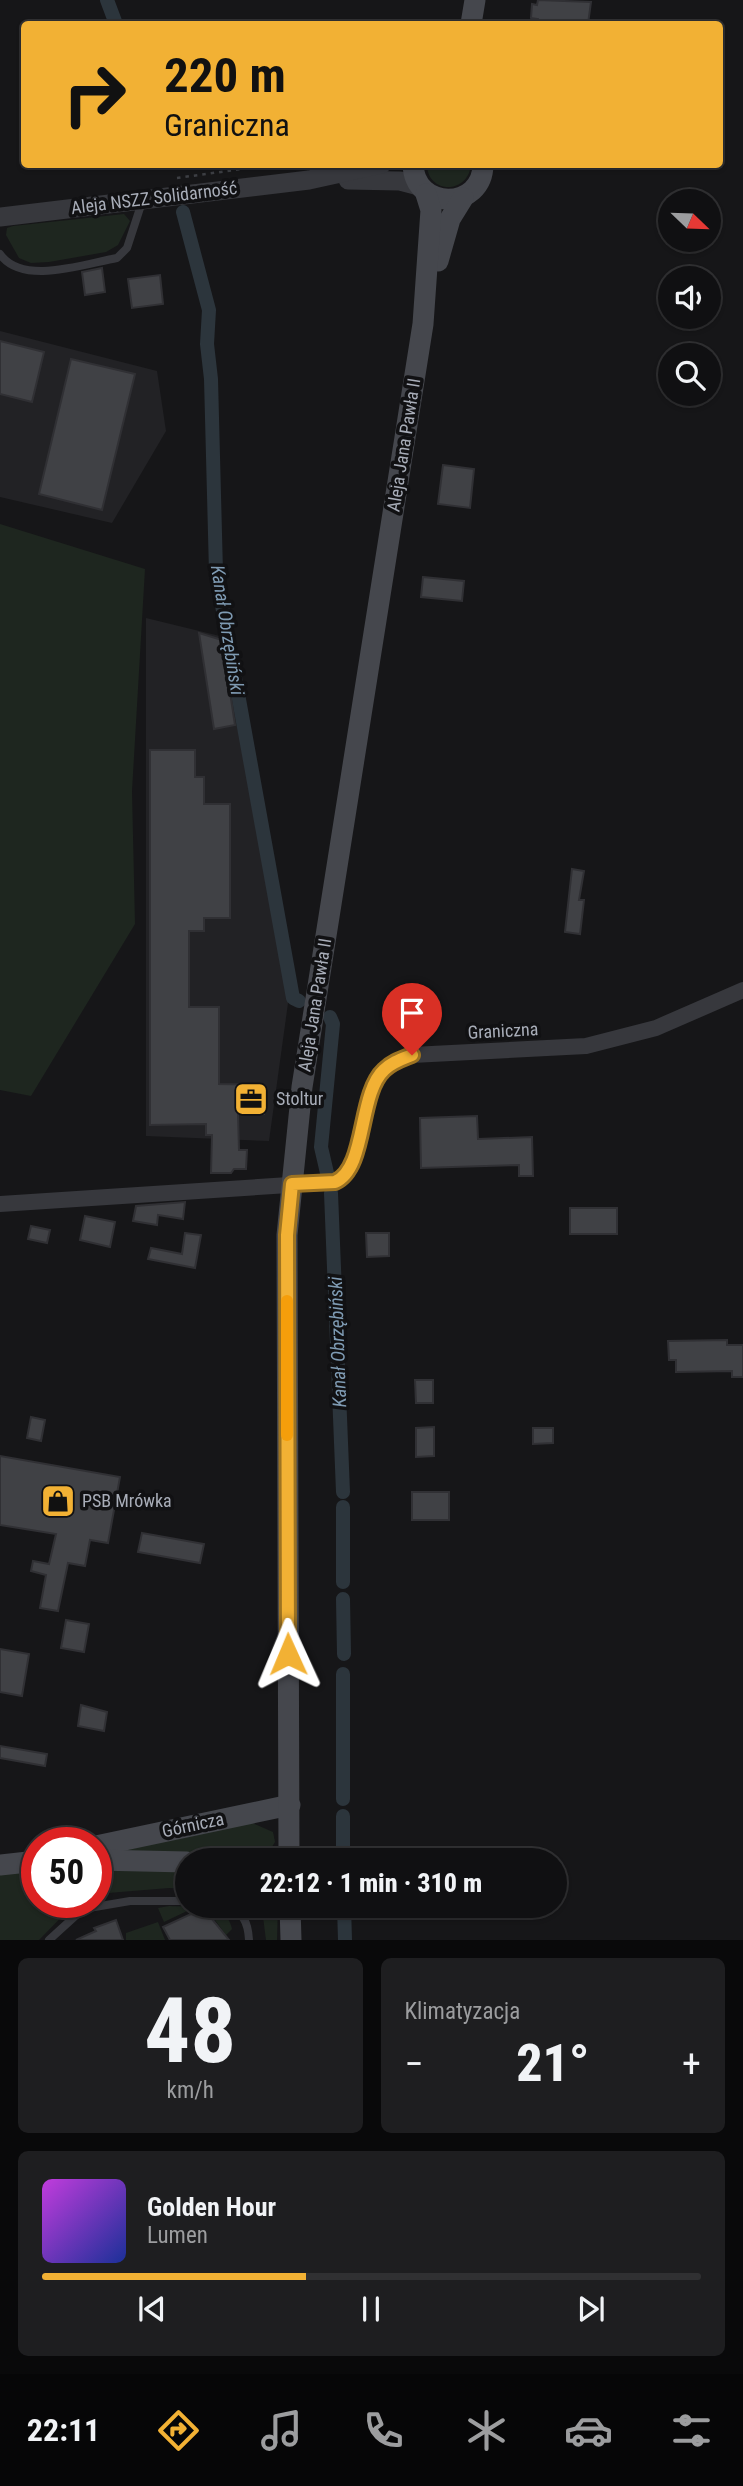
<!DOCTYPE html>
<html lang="pl">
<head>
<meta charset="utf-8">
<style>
  body { margin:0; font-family:"Roboto Condensed",sans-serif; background:#1e1e20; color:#f1f3f6; height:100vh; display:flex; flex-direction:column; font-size:26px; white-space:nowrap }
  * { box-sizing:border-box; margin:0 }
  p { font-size:23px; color:#9c9d9f }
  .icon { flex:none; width:38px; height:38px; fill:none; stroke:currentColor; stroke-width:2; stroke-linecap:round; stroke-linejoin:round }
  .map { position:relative; height:1940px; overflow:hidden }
  .side { display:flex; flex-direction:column; gap:18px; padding:18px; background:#09090a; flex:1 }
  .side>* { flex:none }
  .top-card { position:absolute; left:21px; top:21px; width:702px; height:147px; border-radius:7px; box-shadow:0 2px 5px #0004,0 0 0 2px #303032; background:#f2b134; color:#111; overflow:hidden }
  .needle { width:46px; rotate:113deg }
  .buttons { position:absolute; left:658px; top:189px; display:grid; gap:14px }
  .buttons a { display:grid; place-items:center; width:63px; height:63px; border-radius:50%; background:#101012; box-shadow:0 2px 5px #0004,0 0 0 2px #303032; font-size:35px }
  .speed { position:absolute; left:21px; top:1827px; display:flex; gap:14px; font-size:35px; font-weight:700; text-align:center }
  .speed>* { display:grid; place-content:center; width:91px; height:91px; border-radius:50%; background:#101012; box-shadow:0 2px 5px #0004,0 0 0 2px #303032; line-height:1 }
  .speed .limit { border:10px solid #d22; background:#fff; color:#111 }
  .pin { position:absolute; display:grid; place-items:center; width:60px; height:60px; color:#fff; margin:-72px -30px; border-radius:50% 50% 50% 0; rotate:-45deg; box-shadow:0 0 7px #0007 }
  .pin .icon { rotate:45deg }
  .me { position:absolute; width:77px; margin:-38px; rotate:359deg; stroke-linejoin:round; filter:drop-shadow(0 0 5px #0008) }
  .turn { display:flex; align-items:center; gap:24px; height:147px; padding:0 28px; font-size:32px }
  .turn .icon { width:91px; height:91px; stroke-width:2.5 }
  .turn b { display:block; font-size:49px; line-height:60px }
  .big { font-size:52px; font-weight:800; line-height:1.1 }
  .side .tile { flex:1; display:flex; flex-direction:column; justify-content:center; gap:10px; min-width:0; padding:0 24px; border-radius:10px; background:#1e1e20 }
  .side .dial { align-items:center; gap:0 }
  .dial b { font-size:91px; line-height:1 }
  .song { display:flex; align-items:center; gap:21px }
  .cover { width:84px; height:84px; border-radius:10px; background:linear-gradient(135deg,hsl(290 70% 55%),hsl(230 70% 35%)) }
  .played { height:7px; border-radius:4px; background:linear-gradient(90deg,#f2b134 40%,#303032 40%) }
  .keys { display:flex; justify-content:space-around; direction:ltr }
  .heat { display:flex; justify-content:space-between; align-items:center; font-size:38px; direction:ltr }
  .side .tiles { flex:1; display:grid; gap:18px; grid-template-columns:1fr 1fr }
  .tile:last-child { grid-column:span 2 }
  .trip { position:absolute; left:175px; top:1848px; width:392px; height:70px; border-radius:35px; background:#101012; box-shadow:0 2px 5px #0004,0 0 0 2px #303032; font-weight:800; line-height:70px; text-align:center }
  .tab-bar { display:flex; height:112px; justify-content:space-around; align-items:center; background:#060607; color:#9c9d9f }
  .tab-bar .icon { width:49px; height:49px }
  .tab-bar .on { color:#f2b134 }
  .tab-bar b { font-size:32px; color:#f1f3f6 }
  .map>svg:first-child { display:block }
  .built { fill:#222225 }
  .green { fill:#1e261f }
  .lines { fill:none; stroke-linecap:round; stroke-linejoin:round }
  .canal { stroke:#2c353c; stroke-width:14 }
  .building { fill:#404145; stroke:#303034; stroke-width:2 }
  .path { stroke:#3d3f44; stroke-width:2.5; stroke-dasharray:3.5 5; stroke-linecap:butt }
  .service { stroke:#37383d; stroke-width:8 }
  .minor { stroke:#37383d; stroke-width:16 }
  .tertiary { stroke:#37383d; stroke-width:19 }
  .secondary { stroke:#45474d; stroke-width:21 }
  .route-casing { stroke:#9d7322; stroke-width:18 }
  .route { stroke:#f2b134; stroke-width:12 }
  .slow { stroke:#f59e0b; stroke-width:12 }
  .labels { text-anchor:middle; stroke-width:7; stroke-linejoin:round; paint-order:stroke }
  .street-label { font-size:18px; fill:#a8adb8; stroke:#111113 }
  .poi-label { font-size:18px; fill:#a8adb8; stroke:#111113; text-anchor:start }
  .water-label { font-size:19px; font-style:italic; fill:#7f9bb3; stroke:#111113 }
</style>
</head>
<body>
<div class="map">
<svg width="743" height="1940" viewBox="0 0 743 1940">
  <rect width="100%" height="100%" fill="#161618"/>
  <g class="built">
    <path d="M0 331 157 371 166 431 112 523 0 497Z"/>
    <path d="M146 618 228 638 289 996 269 1141 146 1136Z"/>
  </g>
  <g class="green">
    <path d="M471 164C469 194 428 195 427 165Z"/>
    <path d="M124 214 130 221 118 245 106 252 49 262 31 263 19 258 6 235 7 228 13 226Z"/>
    <path d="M0 524 145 569 132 791 135 924 31 1096 0 1090Z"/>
    <path d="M252 1823 273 1832 275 1842 270 1850 259 1854H96Z"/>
    <path d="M96 1869H187V1889L169 1888 96 1894Z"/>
    <path d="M37 1870V1902H76L39 1940H0V1874Z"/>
    <path d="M169 1906C189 1907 228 1903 232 1929L226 1935 212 1916 187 1911 164 1922 158 1908Z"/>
    <path d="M239 1906H278L277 1940H266L263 1917 252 1918Z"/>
    <path d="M158 1922 165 1940H126V1933Z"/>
  </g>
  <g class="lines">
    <g class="canal">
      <path d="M107 0 116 24"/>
      <path d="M183 212 209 310 207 344 211 379 216 572 293 998 299 1001"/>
      <path d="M327 1173 321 1147 333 1024 330 1017"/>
      <path d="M331 1193 343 1492"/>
      <path d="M343 1507V1582"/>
      <path d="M343 1599 344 1654"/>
      <path d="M343 1674V1799"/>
      <path d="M343 1816V1860"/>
      <path d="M344 1906 345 1940"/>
    </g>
  </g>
  <g class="building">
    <path d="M538 0 591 2 588 24H538V19L531 18 532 4 537 5Z"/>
    <path d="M102 268 105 292 85 295 82 272Z"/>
    <path d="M160 275 163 304 132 308 128 279Z"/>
    <path d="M0 341 44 352 32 402 0 394Z"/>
    <path d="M71 359 135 374 102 510 39 494Z"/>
    <path d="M443 465 474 469 470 508 438 504Z"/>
    <path d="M423 577 464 581 462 601 421 597Z"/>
    <path d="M199 633 222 640 235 725 214 729Z"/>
    <path d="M150 750H195V777H204V804H230V918H204V931H189V1007H219V1084L264 1085V1114H238L239 1150H247L246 1169H234L231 1173H211L212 1135H206V1124L150 1125Z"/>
    <path d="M572 869 584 871 579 900H584L580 934 565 932Z"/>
    <path d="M477 1116 478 1139 532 1137 533 1176H519V1165L421 1168 420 1118Z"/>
    <path d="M185 1202 183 1219 158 1215 157 1225 133 1221 136 1206Z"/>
    <rect x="570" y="1208" width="47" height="26"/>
    <path d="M85 1216 115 1222 110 1247 80 1240Z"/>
    <path d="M31 1226 50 1230 47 1243 28 1239Z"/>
    <path d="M185 1233 201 1235 195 1268 148 1259 151 1248 182 1254Z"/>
    <path d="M366 1233H389V1256L367 1257Z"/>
    <path d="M727 1340V1345H743V1377H732V1371L676 1372V1360H669L668 1341Z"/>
    <path d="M415 1380H433V1403H416Z"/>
    <path d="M31 1417 45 1420 41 1441 27 1438Z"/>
    <path d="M434 1427V1456L416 1457V1428Z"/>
    <path d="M533 1428H553V1443L533 1444Z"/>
    <path d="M0 1456 120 1477 108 1543 90 1540 85 1566 68 1563 58 1611 40 1608 46 1575 31 1571 33 1561 49 1564 56 1534 0 1525Z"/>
    <rect x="412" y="1492" width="37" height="28"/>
    <path d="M142 1533 204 1544 200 1563 138 1552Z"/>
    <path d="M66 1620 89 1624 84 1652 61 1648Z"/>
    <path d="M0 1649 29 1654 22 1696 0 1692Z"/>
    <path d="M81 1705 107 1712 104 1731 78 1726Z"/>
    <path d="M0 1746 47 1754 45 1766 0 1758Z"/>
    <path d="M191 1914 212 1919 229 1940H170L163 1927Z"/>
    <path d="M116 1920 123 1940H76L96 1931 94 1928Z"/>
  </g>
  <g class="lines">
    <path class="path" d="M177 178 278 164"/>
    <g class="service">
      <path d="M0 254C22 286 84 264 117 258L127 248 142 202"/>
      <path d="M226 1906C243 1913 248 1921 249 1940"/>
      <path d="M49 1940 83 1909 130 1901H187"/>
    </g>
    <path class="minor" d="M0 1204 335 1182C367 1168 358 1094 384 1070 392 1062 402 1059 412 1055L586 1046 656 1028 743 990"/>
    <g class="tertiary">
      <path d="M348 180 400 181 419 186"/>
      <path d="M0 217 309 180 382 164"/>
    </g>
    <g class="secondary">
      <path d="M471 24 475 0"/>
      <path d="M413 164C414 211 483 211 483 164"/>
      <path d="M438 261 450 219 463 198"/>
      <path d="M96 1846 290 1805"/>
      <path d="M96 1860 187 1862"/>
      <path d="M289 1860 287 1235 302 1087 423 324 431 210 426 194"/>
      <path d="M0 1865 37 1861"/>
      <path d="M290 1906 291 1940"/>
    </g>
  </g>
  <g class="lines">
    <g class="route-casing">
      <path id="route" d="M288 1654 287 1235 292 1184 335 1182C367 1168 358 1094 384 1070 392 1062 402 1059 412 1055"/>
    </g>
    <use href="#route" class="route"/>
    <path class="slow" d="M287 1435V1301"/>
  </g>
  <defs>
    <g id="office-square" transform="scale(1.75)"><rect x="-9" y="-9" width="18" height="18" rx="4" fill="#f2b134" stroke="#111113"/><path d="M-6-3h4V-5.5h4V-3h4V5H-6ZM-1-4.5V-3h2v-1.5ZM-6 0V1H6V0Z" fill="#111"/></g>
    <g id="shop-square" transform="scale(1.75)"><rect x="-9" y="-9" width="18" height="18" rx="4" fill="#f2b134" stroke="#111113"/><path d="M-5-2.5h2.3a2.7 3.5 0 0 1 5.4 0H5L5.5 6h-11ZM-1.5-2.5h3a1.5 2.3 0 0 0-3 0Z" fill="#111"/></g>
  </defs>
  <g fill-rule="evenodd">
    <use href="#office-square" x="251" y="1099"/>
    <use href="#shop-square" x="58" y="1501"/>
  </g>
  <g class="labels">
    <g class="street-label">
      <text transform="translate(154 198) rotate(-7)" y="6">Aleja NSZZ Solidarność</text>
      <text transform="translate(404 445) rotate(-81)" y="6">Aleja Jana Pawła II</text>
      <text transform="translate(315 1005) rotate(-81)" y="6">Aleja Jana Pawła II</text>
      <text transform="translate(503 1031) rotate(-3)" y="6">Graniczna</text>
      <text transform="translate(193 1825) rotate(-12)" y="6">Górnicza</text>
    </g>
    <g class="poi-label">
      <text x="276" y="1105">Stoltur</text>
      <text x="82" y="1507">PSB Mrówka</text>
    </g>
    <g class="water-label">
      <text transform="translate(228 630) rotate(81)" y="7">Kanał Obrzębiński</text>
      <text transform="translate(337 1342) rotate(-92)" y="7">Kanał Obrzębiński</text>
    </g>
  </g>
</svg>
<div class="buttons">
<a><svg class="needle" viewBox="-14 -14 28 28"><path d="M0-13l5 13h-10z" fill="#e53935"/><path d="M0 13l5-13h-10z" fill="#9c9d9f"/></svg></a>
<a><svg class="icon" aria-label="sound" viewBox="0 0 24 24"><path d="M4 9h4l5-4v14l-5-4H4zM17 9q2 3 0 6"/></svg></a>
<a><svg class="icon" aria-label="search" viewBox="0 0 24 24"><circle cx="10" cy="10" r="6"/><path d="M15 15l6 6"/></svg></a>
</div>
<div class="speed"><div class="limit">50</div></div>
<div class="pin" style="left:412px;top:1055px;background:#d93025"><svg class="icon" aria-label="arrive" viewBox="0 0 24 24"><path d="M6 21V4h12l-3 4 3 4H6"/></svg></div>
<svg class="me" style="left:288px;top:1654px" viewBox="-20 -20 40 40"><path d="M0-17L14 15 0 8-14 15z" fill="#f2b134" stroke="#fff" stroke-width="4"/></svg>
<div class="trip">22:12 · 1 min · 310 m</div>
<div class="top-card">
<div class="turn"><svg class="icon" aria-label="right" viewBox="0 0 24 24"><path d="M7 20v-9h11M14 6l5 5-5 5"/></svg><div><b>220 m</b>Graniczna</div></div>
</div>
</div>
<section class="side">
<div class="tiles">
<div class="tile dial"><b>48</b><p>km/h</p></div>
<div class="tile"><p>Klimatyzacja</p>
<div class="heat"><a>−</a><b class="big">21°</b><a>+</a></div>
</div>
<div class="tile">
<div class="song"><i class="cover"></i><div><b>Golden Hour</b><p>Lumen</p></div></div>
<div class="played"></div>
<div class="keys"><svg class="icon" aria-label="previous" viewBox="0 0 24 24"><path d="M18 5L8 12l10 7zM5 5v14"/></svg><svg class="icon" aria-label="pause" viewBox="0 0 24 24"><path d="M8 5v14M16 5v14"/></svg><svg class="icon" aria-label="next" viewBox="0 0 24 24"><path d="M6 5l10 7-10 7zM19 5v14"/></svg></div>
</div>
</div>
</section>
<nav class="tab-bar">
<b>22:11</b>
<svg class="icon on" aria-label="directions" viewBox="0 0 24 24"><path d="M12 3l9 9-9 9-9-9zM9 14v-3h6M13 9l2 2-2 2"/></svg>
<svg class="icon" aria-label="music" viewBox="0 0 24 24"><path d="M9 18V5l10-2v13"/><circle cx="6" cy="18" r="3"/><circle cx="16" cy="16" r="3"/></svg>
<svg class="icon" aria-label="phone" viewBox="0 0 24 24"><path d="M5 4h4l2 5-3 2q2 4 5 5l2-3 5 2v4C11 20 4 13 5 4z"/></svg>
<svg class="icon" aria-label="climate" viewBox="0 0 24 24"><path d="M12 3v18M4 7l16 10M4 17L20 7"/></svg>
<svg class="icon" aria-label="car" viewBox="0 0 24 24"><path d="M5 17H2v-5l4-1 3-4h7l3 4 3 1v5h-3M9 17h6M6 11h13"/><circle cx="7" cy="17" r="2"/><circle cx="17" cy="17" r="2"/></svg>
<svg class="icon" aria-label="filters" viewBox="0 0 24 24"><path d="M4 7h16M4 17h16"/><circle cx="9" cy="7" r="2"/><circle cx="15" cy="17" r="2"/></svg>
</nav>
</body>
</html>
